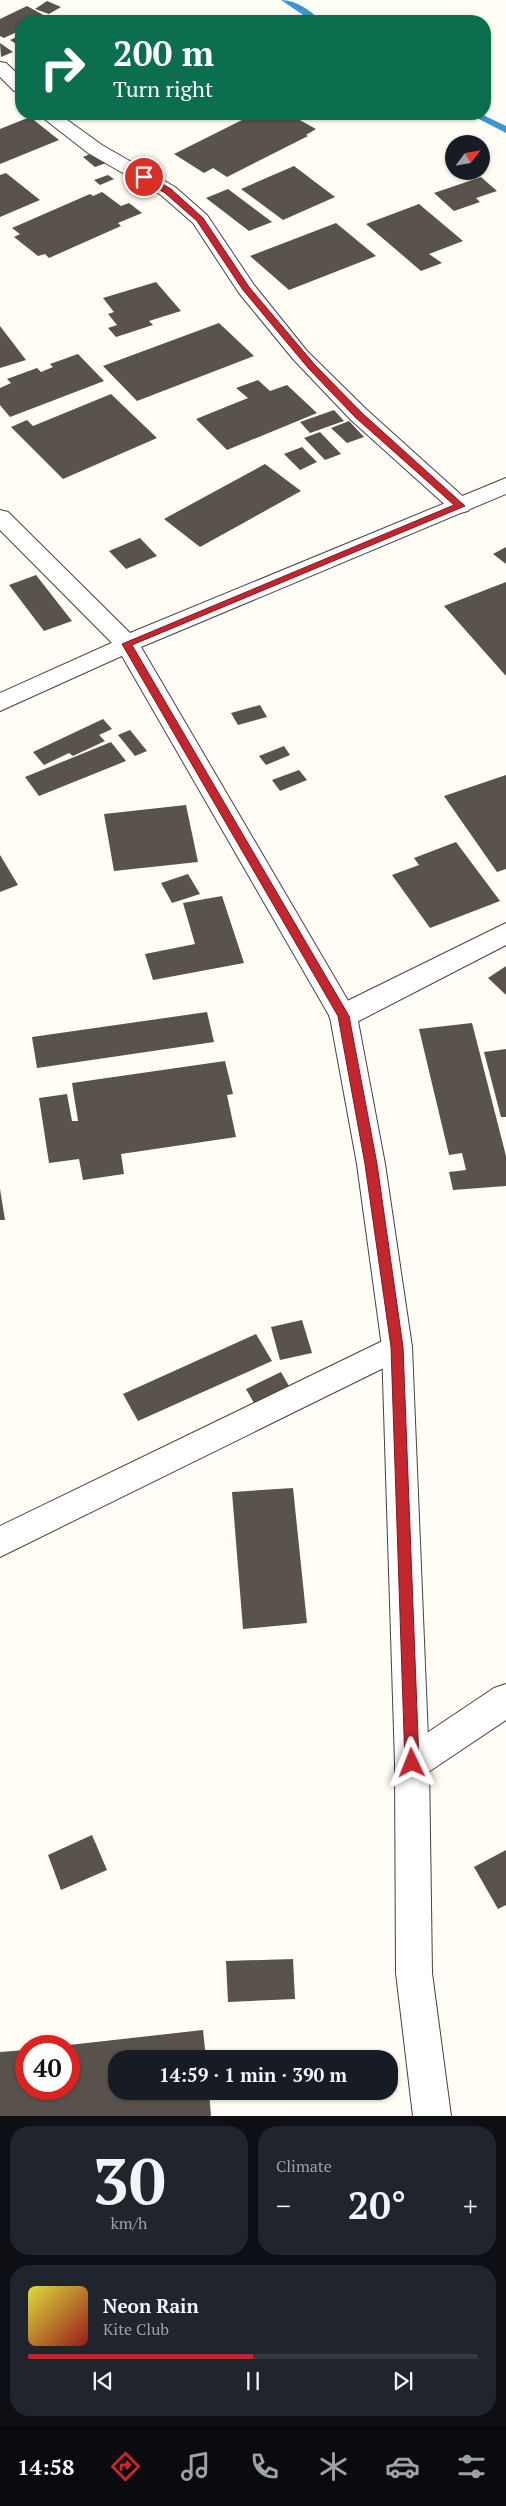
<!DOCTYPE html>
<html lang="en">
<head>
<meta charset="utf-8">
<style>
  body { margin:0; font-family:"PT Serif",serif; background:#20242c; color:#f1f3f6; height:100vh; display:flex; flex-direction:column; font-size:19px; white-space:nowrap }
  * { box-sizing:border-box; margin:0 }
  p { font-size:16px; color:#9ea1a6 }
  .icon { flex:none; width:28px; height:28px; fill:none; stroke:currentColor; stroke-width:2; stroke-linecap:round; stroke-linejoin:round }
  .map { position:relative; height:2116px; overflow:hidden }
  .drawer { display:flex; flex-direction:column; gap:10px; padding:10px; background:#0d0f14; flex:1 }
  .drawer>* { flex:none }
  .guide { position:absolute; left:15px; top:15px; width:476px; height:105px; border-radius:20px; box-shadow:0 1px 4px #0004; background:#0b6e4f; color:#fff; overflow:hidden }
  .needle { width:32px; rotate:59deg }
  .buttons { position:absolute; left:445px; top:135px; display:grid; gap:10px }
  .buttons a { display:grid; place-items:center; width:45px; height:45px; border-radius:50%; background:#171b24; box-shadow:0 1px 4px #0004; font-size:25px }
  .speed { position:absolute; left:15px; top:2035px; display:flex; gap:10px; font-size:25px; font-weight:700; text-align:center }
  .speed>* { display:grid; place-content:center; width:65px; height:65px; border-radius:50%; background:#171b24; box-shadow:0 1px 4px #0004; line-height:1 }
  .speed .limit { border:8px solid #d22; background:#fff; color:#111 }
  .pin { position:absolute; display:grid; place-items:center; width:42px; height:42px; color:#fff; margin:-21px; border:2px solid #fff; border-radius:50%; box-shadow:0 1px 5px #0007 }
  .me { position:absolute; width:55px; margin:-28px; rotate:358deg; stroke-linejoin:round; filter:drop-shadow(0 0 4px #0008) }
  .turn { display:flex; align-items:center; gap:18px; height:105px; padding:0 15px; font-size:22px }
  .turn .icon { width:65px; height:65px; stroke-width:2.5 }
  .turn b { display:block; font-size:35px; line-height:42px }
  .big { font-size:38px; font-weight:700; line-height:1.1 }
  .drawer .card { flex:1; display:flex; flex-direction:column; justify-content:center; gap:8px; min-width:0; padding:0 18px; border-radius:20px; background:#20242c }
  .drawer .dial { align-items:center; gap:0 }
  .dial b { font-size:65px; line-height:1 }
  .song { display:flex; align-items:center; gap:15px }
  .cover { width:60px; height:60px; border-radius:8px; background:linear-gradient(135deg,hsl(60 70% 55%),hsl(0 70% 35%)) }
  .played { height:5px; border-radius:2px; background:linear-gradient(90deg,#c4262e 50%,#363941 50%) }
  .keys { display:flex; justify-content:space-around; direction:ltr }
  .heat { display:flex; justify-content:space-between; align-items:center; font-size:28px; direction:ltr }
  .drawer .tiles { flex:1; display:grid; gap:10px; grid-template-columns:1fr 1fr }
  .card:last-child { grid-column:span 2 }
  .trip { position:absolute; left:108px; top:2050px; width:290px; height:50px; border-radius:20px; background:#171b24; box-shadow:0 1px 4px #0004; font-weight:700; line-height:50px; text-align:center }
  .tab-bar { display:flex; height:80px; justify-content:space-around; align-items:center; background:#090b0e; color:#9ea1a6 }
  .tab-bar .icon { width:35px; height:35px }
  .tab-bar .on { color:#c4262e }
  .tab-bar b { font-size:22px; color:#f1f3f6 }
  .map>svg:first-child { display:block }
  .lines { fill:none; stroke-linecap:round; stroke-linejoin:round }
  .stream { fill:#3f96cf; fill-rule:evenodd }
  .building { fill:#5a524d }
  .minor-casing { stroke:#444; stroke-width:2 }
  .tertiary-casing { stroke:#444; stroke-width:2 }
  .minor { fill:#fff; fill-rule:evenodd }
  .tertiary { fill:#fff; fill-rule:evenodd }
  .route { fill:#c4262e; stroke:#7f191e }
</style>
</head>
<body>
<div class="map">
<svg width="506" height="2116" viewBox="0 0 506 2116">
  <rect width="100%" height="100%" fill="#fffdf5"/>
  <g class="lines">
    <g class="stream">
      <path d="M281 0C296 0 310 10 321 21H312Z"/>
      <path d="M469 114H481L506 126V133Z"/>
    </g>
  </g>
  <g class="building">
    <path d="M47 1 61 7 49 14 35 9Z"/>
    <path d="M27 6 47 17 39 21H21V30L4 38 0 36V19Z"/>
    <path d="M21 35V47L10 40Z"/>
    <path d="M0 43 13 52 1 57Z"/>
    <path d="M254 114H289L316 129 306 135 308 136 227 177 213 168 204 173 174 154Z"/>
    <path d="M30 117 59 140 0 164V129Z"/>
    <path d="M97 151 109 162 95 167 83 157Z"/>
    <path d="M294 166 335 197 283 220 241 189Z"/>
    <path d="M6 173 40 200 0 217V175Z"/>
    <path d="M108 175 114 179 100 185 94 180Z"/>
    <path d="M481 177 497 191 476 198 480 202 454 211 434 193Z"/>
    <path d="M228 189 272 222 249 231 206 198Z"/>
    <path d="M102 192 121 206 129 203 142 213 118 223 121 226 49 258 45 254 38 256 14 237 20 234 12 228 90 194 93 196Z"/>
    <path d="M419 204 463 241 429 254 442 263 421 271 366 224Z"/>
    <path d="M336 223 376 256 289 290 250 256Z"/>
    <path d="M156 282 181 311 149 321 153 325 116 337 108 328 117 325 108 314 114 312 103 298Z"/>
    <path d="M219 323 254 356 137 401 103 366Z"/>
    <path d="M0 326 26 360 0 368Z"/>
    <path d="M78 354 104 381 10 417 0 405V388L11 383 7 379 37 368 41 372 53 367 50 364Z"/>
    <path d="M258 380 270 391 287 385 317 413 227 450 196 419 248 398 236 388Z"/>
    <path d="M111 394 157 438 63 479 11 427 27 420 33 426Z"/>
    <path d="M334 410 344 421 310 433 300 422Z"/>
    <path d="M349 421 364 437 347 443 331 428Z"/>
    <path d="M320 432 341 454 325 460 304 438Z"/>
    <path d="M302 447 317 462 300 470 284 454Z"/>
    <path d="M265 464 301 491 200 547 164 519Z"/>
    <path d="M140 538 157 556 126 569 109 551Z"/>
    <path d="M506 547V564L493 554Z"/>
    <path d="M36 575 72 621 44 631 9 585Z"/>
    <path d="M506 582V676L444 606Z"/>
    <path d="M260 705 267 717 238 725 231 713Z"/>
    <path d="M103 719 112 729 99 735 105 741 73 756 69 753 44 765 33 752Z"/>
    <path d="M130 730 147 751 135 756 118 735Z"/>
    <path d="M111 742 126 761 39 796 25 777Z"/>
    <path d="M284 746 290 755 266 765 259 756Z"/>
    <path d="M299 770 307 780 280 791 272 780Z"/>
    <path d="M506 775V869L497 872 444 796Z"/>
    <path d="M186 805 198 862 114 871 104 814Z"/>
    <path d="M456 842 500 901 430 928 392 875 419 865 414 858Z"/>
    <path d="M0 855 18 885 0 892Z"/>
    <path d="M188 874 200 894 172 903 161 883Z"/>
    <path d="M222 896 244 963 153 980 145 954 195 944 183 903Z"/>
    <path d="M506 966V995L488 978Z"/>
    <path d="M207 1012 214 1042 37 1068 32 1037Z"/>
    <path d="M472 1023 506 1156V1186L453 1190 449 1172 466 1170 462 1153 449 1155 419 1029Z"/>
    <path d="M506 1049V1117H501L484 1052Z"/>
    <path d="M225 1061 233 1094 227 1095 236 1137 121 1154 124 1174 83 1180 79 1159 49 1163 39 1098 67 1094 72 1121H78L72 1083Z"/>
    <path d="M0 1189 5 1220H0Z"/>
    <path d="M302 1320 312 1353 280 1360 271 1327Z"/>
    <path d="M256 1334 272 1361 138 1421 123 1394Z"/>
    <path d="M281 1372 293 1393 258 1410 246 1389Z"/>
    <path d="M293 1488 307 1623 243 1629 232 1492Z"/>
    <path d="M92 1835 107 1870 61 1890 48 1855Z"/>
    <path d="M506 1850V1905L498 1909 474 1867Z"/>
    <path d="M293 1959 295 1999 228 2002 226 1961Z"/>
    <path d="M203 2030 206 2059H116V2091H209L211 2116H0V2052L26 2050V2089H69V2045Z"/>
  </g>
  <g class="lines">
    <g class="minor-casing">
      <g id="minor">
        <path d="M0 62 6 63 21 77V92L14 91 0 77Z"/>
        <path d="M38 114H59L102 145 175 187 207 215 254 285 307 351 367 410 468 501 471 506 468 511 460 513 452 511 351 420 293 359 239 293 193 223 161 195 88 153Z"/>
        <path d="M127 636 135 638 139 644 135 650 0 711V693Z"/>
        <path d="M506 923V945L353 1024 343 1027 333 1024 329 1016 333 1008Z"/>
        <path d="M397 1334 408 1338 412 1347 408 1356 0 1557V1526Z"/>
        <path d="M506 1684V1720L424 1775 412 1780 400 1775 395 1763 400 1751 494 1688Z"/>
      </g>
    </g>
    <g class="tertiary-casing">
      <path id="tertiary" d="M506 478V494L141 647 357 1016 385 1164 412 1347 429 1763 432 1973 451 2116H413L396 1973 395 1763 382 1347 357 1164 330 1017 118 649 0 530V510L8 512 130 633Z"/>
    </g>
    <use href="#minor" class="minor"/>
    <use href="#tertiary" class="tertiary"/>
  </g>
  <path class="route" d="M142 175H147L171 189 203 218 249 287 315 365 362 413 465 506 132 645 349 1016 377 1164 403 1347 419 1763 417 1768 412 1770 407 1768 405 1763 391 1347 365 1164 338 1016 122 644 454 505 355 417 309 369 243 290 197 221 165 193 142 179Z"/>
</svg>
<div class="buttons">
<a><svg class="needle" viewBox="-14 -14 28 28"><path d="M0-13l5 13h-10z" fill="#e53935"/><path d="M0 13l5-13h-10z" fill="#9ea1a6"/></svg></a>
</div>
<div class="speed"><div class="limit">40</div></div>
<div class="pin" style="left:144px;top:177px;background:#d93025"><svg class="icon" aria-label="arrive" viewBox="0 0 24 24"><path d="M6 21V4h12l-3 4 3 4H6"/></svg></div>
<svg class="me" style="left:412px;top:1763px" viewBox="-20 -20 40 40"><path d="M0-17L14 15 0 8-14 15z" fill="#c4262e" stroke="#fff" stroke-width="4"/></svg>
<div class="trip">14:59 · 1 min · 390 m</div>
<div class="guide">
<div class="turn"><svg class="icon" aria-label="right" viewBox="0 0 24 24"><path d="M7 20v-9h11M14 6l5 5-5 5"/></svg><div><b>200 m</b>Turn right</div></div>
</div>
</div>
<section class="drawer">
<div class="tiles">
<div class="card dial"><b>30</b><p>km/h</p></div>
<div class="card"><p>Climate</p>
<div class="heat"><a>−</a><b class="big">20°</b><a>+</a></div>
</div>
<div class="card">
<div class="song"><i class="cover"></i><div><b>Neon Rain</b><p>Kite Club</p></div></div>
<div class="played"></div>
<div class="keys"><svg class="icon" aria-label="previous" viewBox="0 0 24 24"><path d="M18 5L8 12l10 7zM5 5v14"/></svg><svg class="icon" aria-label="pause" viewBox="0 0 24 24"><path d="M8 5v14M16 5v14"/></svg><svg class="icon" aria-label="next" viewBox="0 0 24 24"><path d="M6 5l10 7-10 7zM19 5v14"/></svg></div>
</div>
</div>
</section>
<nav class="tab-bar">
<b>14:58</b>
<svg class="icon on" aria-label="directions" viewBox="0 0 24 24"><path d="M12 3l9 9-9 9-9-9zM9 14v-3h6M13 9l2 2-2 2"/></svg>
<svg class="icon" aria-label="music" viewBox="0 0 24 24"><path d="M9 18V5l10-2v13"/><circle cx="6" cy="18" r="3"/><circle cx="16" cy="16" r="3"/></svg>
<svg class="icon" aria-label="phone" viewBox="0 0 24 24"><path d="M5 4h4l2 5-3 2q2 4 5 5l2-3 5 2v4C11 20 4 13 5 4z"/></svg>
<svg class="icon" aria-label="climate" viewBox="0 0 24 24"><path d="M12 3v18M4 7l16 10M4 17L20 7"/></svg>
<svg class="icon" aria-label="car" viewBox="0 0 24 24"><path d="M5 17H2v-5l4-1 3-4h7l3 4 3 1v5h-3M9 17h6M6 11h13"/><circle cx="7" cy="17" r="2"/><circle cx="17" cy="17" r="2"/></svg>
<svg class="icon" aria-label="filters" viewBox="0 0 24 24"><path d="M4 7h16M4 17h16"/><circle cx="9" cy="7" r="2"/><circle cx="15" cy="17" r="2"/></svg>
</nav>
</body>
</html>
